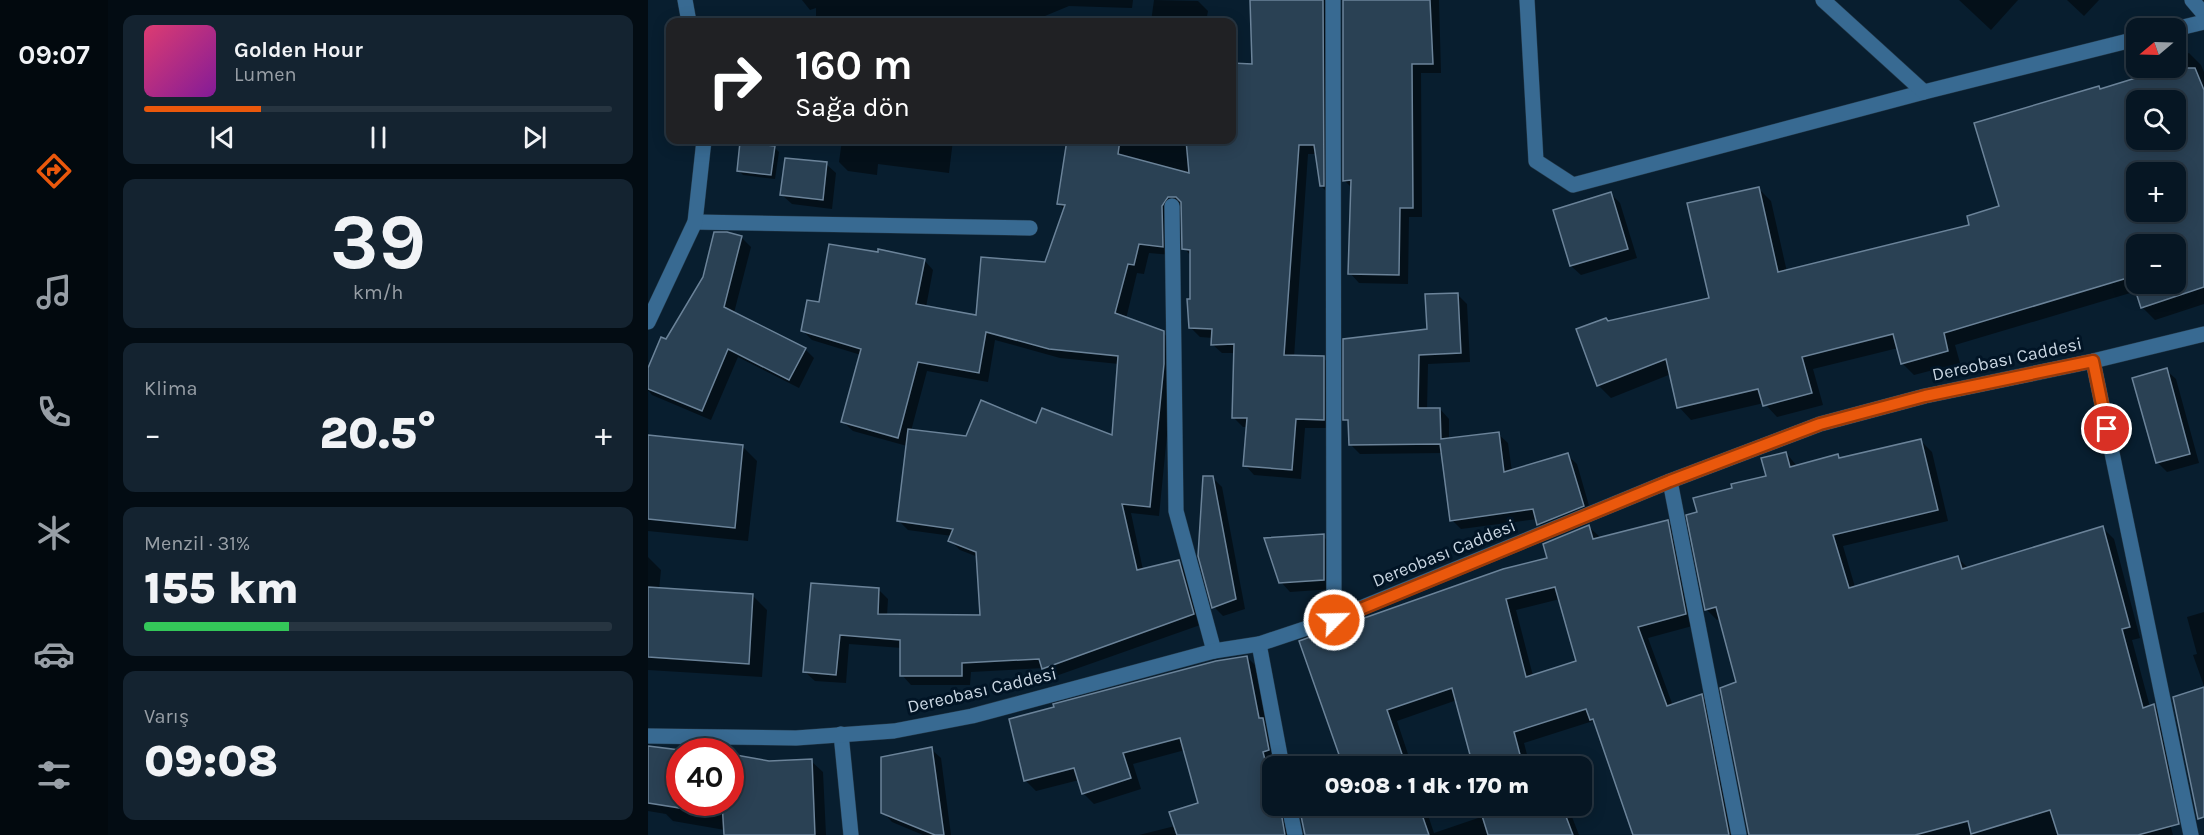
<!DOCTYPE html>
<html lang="tr">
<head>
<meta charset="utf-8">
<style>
  body { margin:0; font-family:Karla,sans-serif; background:#142330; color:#f1f3f6; height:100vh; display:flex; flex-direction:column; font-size:22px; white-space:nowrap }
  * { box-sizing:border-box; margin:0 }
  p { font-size:20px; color:#989fa6 }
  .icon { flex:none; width:33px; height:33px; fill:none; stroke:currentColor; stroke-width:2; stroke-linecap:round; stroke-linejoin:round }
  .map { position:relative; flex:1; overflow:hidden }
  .sheet { display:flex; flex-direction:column; gap:15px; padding:15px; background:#030c13; width:540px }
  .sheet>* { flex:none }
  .banner { position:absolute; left:18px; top:18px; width:570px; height:126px; border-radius:12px; box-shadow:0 3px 15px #0003,0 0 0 2px #273541; background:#202124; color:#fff; overflow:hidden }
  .needle { width:39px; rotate:251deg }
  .controls { position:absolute; left:1478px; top:18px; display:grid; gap:12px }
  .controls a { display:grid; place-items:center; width:60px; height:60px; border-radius:12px; background:#061623; box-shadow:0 3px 15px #0003,0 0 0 2px #273541; font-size:30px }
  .speed { position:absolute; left:18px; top:738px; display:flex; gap:12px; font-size:30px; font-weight:700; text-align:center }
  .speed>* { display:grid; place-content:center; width:78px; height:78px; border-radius:50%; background:#061623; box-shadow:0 3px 15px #0003,0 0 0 2px #273541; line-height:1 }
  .speed .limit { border:9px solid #d22; background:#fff; color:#111 }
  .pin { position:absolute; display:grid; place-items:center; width:51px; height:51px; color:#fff; margin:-26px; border:3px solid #fff; border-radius:50%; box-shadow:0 2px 6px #0007 }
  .me { position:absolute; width:66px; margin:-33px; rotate:67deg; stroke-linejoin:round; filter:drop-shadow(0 0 4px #0008) }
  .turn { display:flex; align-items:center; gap:21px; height:126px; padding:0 30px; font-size:27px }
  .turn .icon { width:78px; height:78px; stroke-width:2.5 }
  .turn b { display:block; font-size:42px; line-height:51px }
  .big { font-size:45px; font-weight:800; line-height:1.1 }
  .sheet .tile { flex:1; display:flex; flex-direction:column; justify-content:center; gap:9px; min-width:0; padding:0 21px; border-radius:12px; background:#142330 }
  .sheet .dial { align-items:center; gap:0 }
  .dial b { font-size:78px; line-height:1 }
  .song { display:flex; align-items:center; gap:18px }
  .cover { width:72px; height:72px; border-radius:9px; background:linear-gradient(135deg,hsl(340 70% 55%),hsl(290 70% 35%)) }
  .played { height:6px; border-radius:3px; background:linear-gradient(90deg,#ea580c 25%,#273541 25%) }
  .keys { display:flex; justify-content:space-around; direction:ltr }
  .heat { display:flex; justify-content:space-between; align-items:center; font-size:33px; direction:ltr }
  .charge { height:9px; border-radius:4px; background:linear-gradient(90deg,#34c759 31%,#273541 0) }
  .trip { position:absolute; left:614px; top:756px; width:330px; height:60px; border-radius:12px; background:#061623; box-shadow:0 3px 15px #0003,0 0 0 2px #273541; font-weight:800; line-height:60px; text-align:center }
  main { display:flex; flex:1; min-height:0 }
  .tab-bar { display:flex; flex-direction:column; width:108px; justify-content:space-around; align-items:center; background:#02090e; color:#989fa6 }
  .tab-bar .icon { width:42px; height:42px }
  .tab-bar .current { color:#ea580c }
  .tab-bar b { font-size:27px; color:#f1f3f6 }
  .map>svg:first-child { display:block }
  .shadow { fill:#0007; fill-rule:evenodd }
  .building { fill:#2a4154; stroke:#6b8399; stroke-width:1.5; fill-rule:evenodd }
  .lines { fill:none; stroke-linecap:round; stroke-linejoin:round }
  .minor-casing { stroke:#233848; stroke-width:16 }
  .minor { stroke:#386a92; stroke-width:15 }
  .route-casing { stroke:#983908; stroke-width:15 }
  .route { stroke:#ea580c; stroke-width:10 }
  .labels { text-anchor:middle; stroke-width:6; stroke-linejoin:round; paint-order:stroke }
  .street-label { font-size:18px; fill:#c9d6e2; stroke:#011425 }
</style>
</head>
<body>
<main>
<nav class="tab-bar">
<b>09:07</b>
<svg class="icon current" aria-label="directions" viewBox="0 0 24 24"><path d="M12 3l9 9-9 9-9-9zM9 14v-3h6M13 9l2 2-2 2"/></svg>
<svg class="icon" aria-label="music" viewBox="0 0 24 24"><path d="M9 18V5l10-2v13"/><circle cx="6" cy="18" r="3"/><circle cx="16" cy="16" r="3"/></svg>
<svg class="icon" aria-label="phone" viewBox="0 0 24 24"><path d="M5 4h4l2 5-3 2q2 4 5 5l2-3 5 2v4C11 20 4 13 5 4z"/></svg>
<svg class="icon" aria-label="climate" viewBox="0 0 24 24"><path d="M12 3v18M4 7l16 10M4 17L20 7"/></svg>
<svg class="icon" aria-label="car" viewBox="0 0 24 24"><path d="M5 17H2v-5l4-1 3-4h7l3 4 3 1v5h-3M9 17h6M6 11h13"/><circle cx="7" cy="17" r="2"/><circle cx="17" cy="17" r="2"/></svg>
<svg class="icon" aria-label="filters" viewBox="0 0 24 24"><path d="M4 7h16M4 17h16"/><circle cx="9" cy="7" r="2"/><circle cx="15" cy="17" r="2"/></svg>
</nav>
<section class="sheet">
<div class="tile">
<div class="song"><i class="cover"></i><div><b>Golden Hour</b><p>Lumen</p></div></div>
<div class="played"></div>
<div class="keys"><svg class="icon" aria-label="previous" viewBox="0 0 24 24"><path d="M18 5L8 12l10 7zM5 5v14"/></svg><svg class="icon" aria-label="pause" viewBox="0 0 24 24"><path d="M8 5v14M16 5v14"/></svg><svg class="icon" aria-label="next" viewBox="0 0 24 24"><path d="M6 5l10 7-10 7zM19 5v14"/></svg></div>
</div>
<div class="tile dial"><b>39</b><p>km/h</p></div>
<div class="tile"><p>Klima</p>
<div class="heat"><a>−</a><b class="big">20.5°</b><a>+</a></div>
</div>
<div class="tile"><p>Menzil · 31%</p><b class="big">155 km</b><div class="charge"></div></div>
<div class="tile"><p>Varış</p><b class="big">09:08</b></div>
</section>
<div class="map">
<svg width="1556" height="835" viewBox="0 0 1556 835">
  <rect width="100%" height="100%" fill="#081e2f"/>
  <g class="shadow">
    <path d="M154 0H485L484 8 421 6 385 21 307 18V22H168V8L162 10Z"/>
    <path d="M506 0 550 1 560 11 558 22H503Z"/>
    <path d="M602 0H693L689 1 682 195 673 186 669 154H660L646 357 675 358 685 367V428H657L653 479 606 475 597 465 600 427H595L585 417 587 353H574L564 344 565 338 552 337 542 327 543 256 536 248 535 207 529 206 524 255 501 253 496 274 489 273 478 319 515 333 525 342V374L511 516 483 513 495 570 531 562 540 571 555 624 405 677 396 668 323 672 322 685H263L254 675V648L201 644 198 683 167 681 157 672 231 590 240 599 239 616H333L330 557 312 550 302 540 304 536 260 530 251 521 259 446 205 431 195 422 213 355 164 340 155 331 172 304 276 260 285 270 278 307 330 317 398 264 417 210 410 203 421 140H584V64L606 65ZM347 340 412 358 471 364 466 437 389 425 319 437 263 431 279 371 340 382Z"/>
    <path d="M696 0H791L793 73H773L774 217H761L760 284 711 283 702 273 704 188 697 181Z"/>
    <path d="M1311 0H1370L1343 30Z"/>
    <path d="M1419 0H1451L1436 16Z"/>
    <path d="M1541 53 1553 65 1556 72V304L1507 320 1495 308 1489 291 1307 345 1312 363 1266 375 1254 363 1250 348 1165 369 1175 405 1129 417 1116 403 1043 420 1031 407 1023 374 963 398 950 385 961 322 1063 299 1110 188 1123 201 1139 272 1323 226 1353 207 1453 91 1506 74 1503 68H1527V58ZM1488 100H1527V140H1488ZM1488 172H1527V212H1488ZM1488 244H1527V284H1488Z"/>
    <path d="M194 140H305L301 173 230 164 229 175 200 171 191 162Z"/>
    <path d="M310 140H415V141H370V146L314 143Z"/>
    <path d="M126 147 131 152 127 179 95 175 91 171Z"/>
    <path d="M178 164 188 173 184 209 144 204 134 195Z"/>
    <path d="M963 194 972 203 989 258 933 275 923 266Z"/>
    <path d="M93 237 103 247 86 313 157 349 166 358 151 388 90 357 63 420 4 395 0 390V372L56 278Z"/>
    <path d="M809 294 819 304 822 362 780 364 779 410 792 409 801 419V440L850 434 860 443 864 472 919 455 929 464 944 516 900 534 891 524 889 519 813 529 804 520 795 453 712 454 702 444V424L697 419 780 330Z"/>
    <path d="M1518 370 1528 379 1551 463 1519 472 1509 462Z"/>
    <path d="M0 437 95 447 109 461 100 541 0 531Z"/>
    <path d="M1273 441 1284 452 1300 521 1195 546 1207 587 1309 557 1321 569 1455 528 1466 539 1492 638 1484 640 1502 707 1506 706 1516 716 1532 792 1515 798 1525 835H1102L1090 683 1072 619 1069 620 1058 609 1051 513 1086 489 1119 477 1138 453 1149 466 1190 456 1193 459Z"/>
    <path d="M564 477 574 487 597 609 575 616 566 607Z"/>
    <path d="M1019 521 1030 532 1048 625 1000 638 1025 706 1053 696 1064 707 1089 835H985L949 724 945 721 876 743 882 766H827L809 700 749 721 764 766H696L653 642 901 559 941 527 952 537ZM912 599 930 662 885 676 868 610Z"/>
    <path d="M675 536 685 546V589L642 592 633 582Z"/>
    <path d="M0 557 13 570 11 590 105 596 119 610 114 677 0 670Z"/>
    <path d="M1556 612V686L1545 655 1549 654 1539 617Z"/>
    <path d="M599 657 610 668 631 761 625 763 626 766H624V806H636L645 835H491L527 826 551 804 537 750 485 764 493 789 446 804 435 793 431 780 388 791 377 780Z"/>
    <path d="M0 747 23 750 24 748H36L58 752H32V802H82L163 761 175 772 178 835H77V830L25 821 18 814 0 811Z"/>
    <path d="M283 749 293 758 303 835H275L244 822 235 812Z"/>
    <path d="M652 806H777L786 833 836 816 833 806H893L895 813 913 806 924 817 931 835H658Z"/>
  </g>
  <g class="building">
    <path d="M602 0H675L676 186H672L666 145H651L636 355 676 356V420L648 419 644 470 595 466 599 418H584L586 344 563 345 564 329 541 328 539 299H542V250L534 249 533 202 528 197H520L514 206 515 247 491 244 486 265 480 264 467 313 516 331V364L502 507 474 504 489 570 531 560 546 614 394 669 391 659 314 663V676H252V640L192 635 188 675 155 672 163 583 231 588 230 614 332 615 328 552 300 541 305 529 249 521 260 429 318 436 333 400 388 423 394 408 464 435 470 356 401 349 338 332 331 373 270 362 250 438 193 422 213 349 153 331 159 300 171 302 181 244 230 252V249L277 259 268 304 328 315 333 257 397 262 417 205 409 204 419 140H472L470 154 541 173 538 140H584V63L604 64Z"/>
    <path d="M695 0H782L785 64H764L765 208H752L751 275 700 274 703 180 695 181Z"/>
    <path d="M1502 68H1547L1556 90V287L1493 308 1483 277 1476 279 1296 333 1300 351 1253 364 1245 334 1154 357 1164 393 1115 406 1110 389 1029 408 1018 359 949 386 928 329 958 318 960 321 1061 298 1039 203 1111 187 1130 272 1321 225 1319 216 1351 206 1326 123 1451 86 1452 89 1504 73ZM1488 100H1527V140H1488ZM1488 172H1527V212H1488ZM1488 244H1527V284H1488Z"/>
    <path d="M92 142 127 146 123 175 89 171Z"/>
    <path d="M137 158 179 162 175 200 132 195Z"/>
    <path d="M963 192 980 249 922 266 905 210Z"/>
    <path d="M66 232H79L94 236 76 307 158 348 141 380 80 349 54 411 0 389V368L13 337 18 339 55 277Z"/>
    <path d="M810 293 813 353 771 355 770 408H792L793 439 851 432 856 472 920 453 936 506 889 525 885 509 802 521 792 444 701 445 700 420H695V339L779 329 777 294Z"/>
    <path d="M1519 368 1542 454 1508 463 1484 378Z"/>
    <path d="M0 435 95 445 87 528 0 519Z"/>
    <path d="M1273 439 1290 510 1185 535 1201 588 1310 556 1314 569 1455 526 1482 627 1474 629 1495 708 1506 704 1531 824 1490 835H1410L1402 810 1323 834 1320 821 1267 835H1101L1072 688 1088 682 1068 607 1057 610 1038 515 1049 512 1045 498 1084 488 1083 484 1118 476 1113 458 1138 452 1142 467 1190 454 1191 458Z"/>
    <path d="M555 476H565L588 599 564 608 550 556Z"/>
    <path d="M1020 520 1038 614 990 627 1019 706 1054 694 1081 835H985L945 719 942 720 938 709 866 732 875 766H825L804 688 739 710 758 766H695L651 641 855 569 899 558 895 544 941 525 945 539ZM907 587 928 661 878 677 858 599Z"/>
    <path d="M676 534V580L631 583 616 538Z"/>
    <path d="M0 587 105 594 101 664 0 657Z"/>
    <path d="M599 656 611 718H615L621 750 615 752 624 787V806H632L637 835H529L521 812 550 803 532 738 475 753 483 778 434 794 426 768 376 781 361 719 406 707 405 704 568 661Z"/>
    <path d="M1556 687V817L1550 819 1525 697Z"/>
    <path d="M0 746 32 750V808L0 803Z"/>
    <path d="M284 747 296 835H287L233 813V757Z"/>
    <path d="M82 754 121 761 164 759 167 835H76L74 802H82Z"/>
    <path d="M651 806H771L781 835H657Z"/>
    <path d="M831 806H886L888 814 914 806 925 835H840Z"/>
  </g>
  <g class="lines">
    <g class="minor-casing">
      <g id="minor">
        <path d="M37 0 41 22"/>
        <path d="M685 0 686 619"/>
        <path d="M879 0 888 161 925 185 1276 92"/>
        <path d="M1175 0 1276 92 1488 39"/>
        <path d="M1544 0 1556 14"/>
        <path d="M1527 29 1556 22"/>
        <path d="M524 206 528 511 566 651"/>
        <path d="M47 222 382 228"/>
        <path d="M0 322 47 222 56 140"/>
        <path d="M1445 361 1543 835"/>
        <path d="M1022 481 1091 835"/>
        <path d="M611 644 634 766"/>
        <path d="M193 734 203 835"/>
        <path d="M0 736 148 738 246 731 324 716 566 651 611 644 686 619 1022 481 1172 424 1277 396 1445 361 1556 334"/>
        <path d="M641 806 647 835"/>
      </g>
    </g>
    <use href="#minor" class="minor"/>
  </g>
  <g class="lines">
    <g class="route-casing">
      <path id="route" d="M686 620 1022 481 1172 424 1277 396 1445 361 1459 429"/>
    </g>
    <use href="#route" class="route"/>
  </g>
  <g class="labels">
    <g class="street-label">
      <text transform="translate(1359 359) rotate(-12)" y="6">Dereobası Caddesi</text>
      <text transform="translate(796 553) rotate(-22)" y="6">Dereobası Caddesi</text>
      <text transform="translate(334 690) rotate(-13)" y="6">Dereobası Caddesi</text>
    </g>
  </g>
</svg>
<div class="controls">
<a><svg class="needle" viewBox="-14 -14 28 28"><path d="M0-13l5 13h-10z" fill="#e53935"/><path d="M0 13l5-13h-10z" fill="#989fa6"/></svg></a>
<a><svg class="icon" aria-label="search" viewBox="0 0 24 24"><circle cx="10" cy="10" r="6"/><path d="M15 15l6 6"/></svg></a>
<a>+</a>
<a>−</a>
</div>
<div class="speed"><div class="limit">40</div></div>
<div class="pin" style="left:1459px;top:429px;background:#d93025"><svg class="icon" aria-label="arrive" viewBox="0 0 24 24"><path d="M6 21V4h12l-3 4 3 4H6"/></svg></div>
<svg class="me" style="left:686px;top:620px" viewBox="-20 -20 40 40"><circle r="17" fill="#ea580c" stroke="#fff" stroke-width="3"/><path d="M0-11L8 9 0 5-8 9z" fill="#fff"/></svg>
<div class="trip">09:08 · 1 dk · 170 m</div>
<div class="banner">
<div class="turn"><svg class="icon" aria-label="right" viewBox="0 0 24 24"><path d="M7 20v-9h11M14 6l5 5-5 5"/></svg><div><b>160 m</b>Sağa dön</div></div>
</div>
</div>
</main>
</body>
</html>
